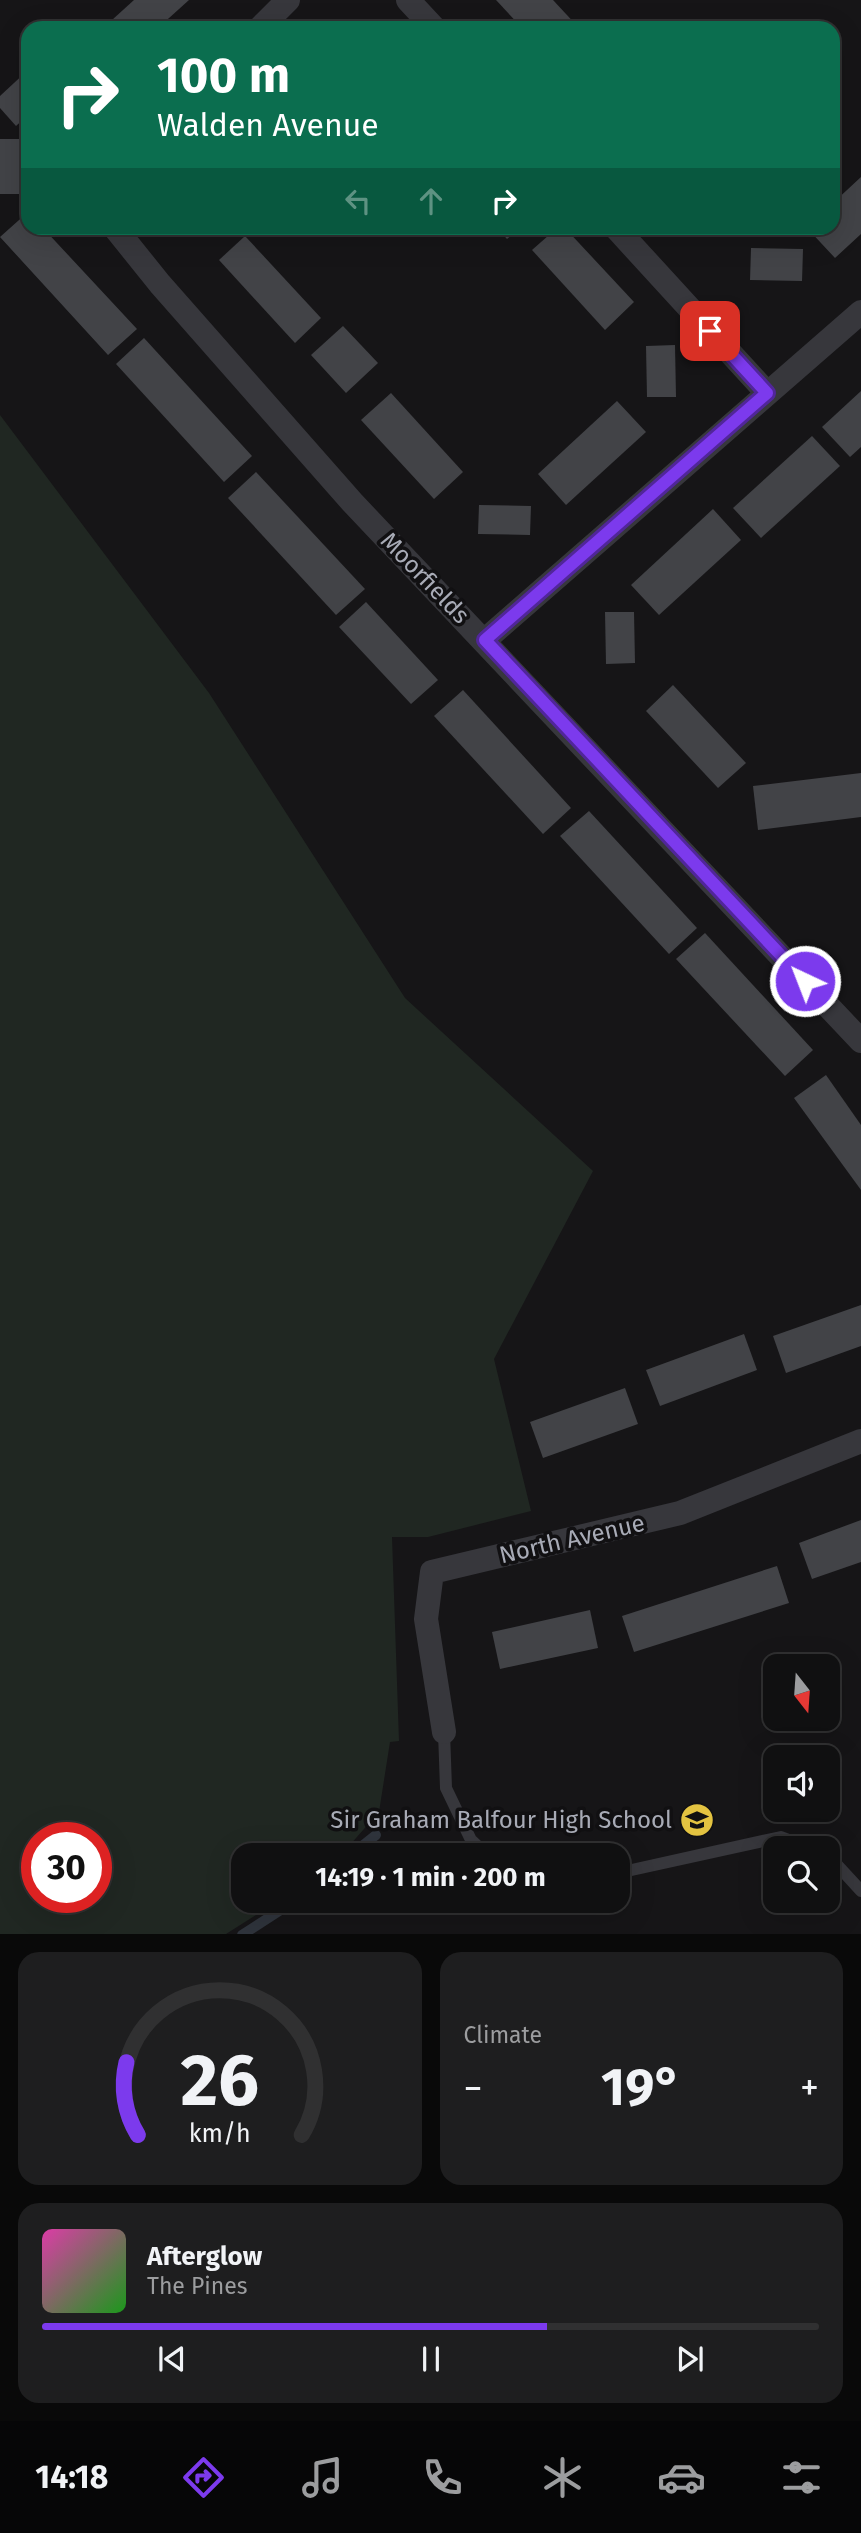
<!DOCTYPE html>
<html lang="en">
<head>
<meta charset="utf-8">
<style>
  body { margin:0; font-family:"Fira Sans",sans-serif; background:#1e1e1f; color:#f1f3f6; height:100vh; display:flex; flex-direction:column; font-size:26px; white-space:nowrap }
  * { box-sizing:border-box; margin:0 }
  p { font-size:23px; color:#9c9d9f }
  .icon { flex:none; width:38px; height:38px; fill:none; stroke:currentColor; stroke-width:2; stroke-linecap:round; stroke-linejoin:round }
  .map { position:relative; height:1934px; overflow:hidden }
  .sheet { display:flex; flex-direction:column; gap:18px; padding:18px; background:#090909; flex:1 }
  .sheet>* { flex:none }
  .guide { position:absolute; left:21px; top:21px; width:819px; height:214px; border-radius:21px; box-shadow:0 7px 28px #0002,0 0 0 2px #303031; background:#0b6e4f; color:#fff; overflow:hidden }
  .needle { width:46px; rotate:163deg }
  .tools { position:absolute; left:763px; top:1654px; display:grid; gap:14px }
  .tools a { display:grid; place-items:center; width:77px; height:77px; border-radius:14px; background:#101011; box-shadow:0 7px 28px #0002,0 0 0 2px #303031; font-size:35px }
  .speed { position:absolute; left:21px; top:1822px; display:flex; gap:14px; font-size:35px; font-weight:700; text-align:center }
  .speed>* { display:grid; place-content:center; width:91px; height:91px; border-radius:50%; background:#101011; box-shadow:0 7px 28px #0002,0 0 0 2px #303031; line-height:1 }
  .speed .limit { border:10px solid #d22; background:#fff; color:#111 }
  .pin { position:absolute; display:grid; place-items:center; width:60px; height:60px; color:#fff; margin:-30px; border-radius:14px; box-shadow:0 4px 10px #0006 }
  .me { position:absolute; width:77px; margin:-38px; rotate:317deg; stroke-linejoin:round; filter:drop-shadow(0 0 5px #0008) }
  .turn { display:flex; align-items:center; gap:24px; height:147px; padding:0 21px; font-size:32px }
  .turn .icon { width:91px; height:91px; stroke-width:2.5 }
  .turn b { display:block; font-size:49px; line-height:60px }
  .lanes { display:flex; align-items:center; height:66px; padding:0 21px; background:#0003; justify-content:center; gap:35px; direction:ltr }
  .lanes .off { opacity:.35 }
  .big { font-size:52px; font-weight:700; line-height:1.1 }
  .sheet .tile { flex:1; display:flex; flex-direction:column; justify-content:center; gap:10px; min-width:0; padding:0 24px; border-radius:21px; background:#1e1e1f }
  .sheet .dial { align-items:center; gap:0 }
  .dial svg { height:182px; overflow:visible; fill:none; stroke:#303031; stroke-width:7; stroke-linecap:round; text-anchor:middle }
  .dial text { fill:#f1f3f6; stroke:none }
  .song { display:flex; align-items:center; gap:21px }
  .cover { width:84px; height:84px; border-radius:10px; background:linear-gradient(135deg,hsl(320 70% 55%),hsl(120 70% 35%)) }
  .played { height:7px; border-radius:4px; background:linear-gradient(90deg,#7c3aed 65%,#303031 65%) }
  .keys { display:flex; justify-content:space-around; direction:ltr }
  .heat { display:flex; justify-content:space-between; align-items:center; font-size:38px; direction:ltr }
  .sheet .tiles { flex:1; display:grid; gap:18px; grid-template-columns:1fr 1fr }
  .tile:last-child { grid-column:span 2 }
  .trip { position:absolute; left:231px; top:1843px; width:399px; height:70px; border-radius:21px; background:#101011; box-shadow:0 7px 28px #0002,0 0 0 2px #303031; font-weight:700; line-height:70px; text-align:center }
  .dock { display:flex; height:112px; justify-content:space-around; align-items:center; background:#060607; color:#9c9d9f }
  .dock .icon { width:49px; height:49px }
  .dock .on { color:#7c3aed }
  .dock b { font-size:32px; color:#f1f3f6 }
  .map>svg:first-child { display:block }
  .green { fill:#202722; fill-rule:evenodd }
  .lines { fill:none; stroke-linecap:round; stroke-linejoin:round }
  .stream { stroke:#2f343c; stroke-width:10 }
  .building { fill:#424347 }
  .lane { stroke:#37373c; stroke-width:12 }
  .street { stroke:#37373c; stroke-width:24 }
  .route-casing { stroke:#51269a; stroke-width:18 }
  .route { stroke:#7c3aed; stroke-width:12 }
  .labels { text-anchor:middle; stroke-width:7; stroke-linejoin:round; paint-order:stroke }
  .street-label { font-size:24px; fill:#a8abb6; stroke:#111012 }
  .poi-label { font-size:24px; fill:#a8abb6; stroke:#111012; text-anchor:end }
</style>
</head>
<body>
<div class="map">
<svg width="861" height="1935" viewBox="0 0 861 1935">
  <rect width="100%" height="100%" fill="#161517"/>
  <path class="green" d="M0 415 209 693 405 998 593 1171 494 1359 531 1511 428 1537H392L399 1741 390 1742 379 1812 341 1855H243V1900L278 1901 226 1934H0ZM37 1838H96V1897H37Z"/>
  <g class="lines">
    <g class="stream">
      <path d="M351 1855 376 1835"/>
      <path d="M242 1935 296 1900"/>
    </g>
  </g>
  <g class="building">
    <path d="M134 0H189L158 28H120L112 20Z"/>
    <path d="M496 0H553L579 28H522Z"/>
    <path d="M28 70V115L16 126 0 108V96Z"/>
    <rect x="0" y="139" width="28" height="55"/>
    <path d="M861 177V234L835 258 807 228H833V203Z"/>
    <path d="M28 212V228H43L137 329 108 355 0 237Z"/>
    <path d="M497 228H520L507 239Z"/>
    <path d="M557 228H565L634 302 605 330 532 250Z"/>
    <path d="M245 236 321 318 295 343 219 260Z"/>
    <path d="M751 248 803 249 802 281 750 280Z"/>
    <path d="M343 326 378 363 346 393 311 355Z"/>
    <path d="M144 338 252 456 224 482 116 364Z"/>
    <path d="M675 345 676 397H647L646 346Z"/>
    <path d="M861 391V447L850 457 822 427Z"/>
    <path d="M391 393 463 472 434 499 361 420Z"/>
    <path d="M617 401 646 432 566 505 538 474Z"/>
    <path d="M812 436 840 466 761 538 733 508Z"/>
    <path d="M256 472 365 589 336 615 228 498Z"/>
    <path d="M479 505 531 506 530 535 478 534Z"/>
    <path d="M713 509 741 540 659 615 631 585Z"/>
    <path d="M366 602 438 680 411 704 339 627Z"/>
    <path d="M605 612H634L635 663 606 664Z"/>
    <path d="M673 685 746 763 718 788 646 711Z"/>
    <path d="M463 690 571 808 543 834 434 716Z"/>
    <path d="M861 773V817L758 830 753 786Z"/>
    <path d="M589 811 697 928 669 954 560 836Z"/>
    <path d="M705 933 813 1050 785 1076 676 959Z"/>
    <path d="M826 1075 861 1125V1190L794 1098Z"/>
    <path d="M861 1305V1346L786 1373 773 1336Z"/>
    <path d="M744 1334 757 1370 660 1406 646 1370Z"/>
    <path d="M625 1388 638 1424 543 1458 530 1422Z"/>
    <path d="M861 1520V1562L812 1579 799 1543Z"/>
    <path d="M777 1566 789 1603 634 1652 622 1616Z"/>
    <path d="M590 1610 598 1648 500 1669 492 1632Z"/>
  </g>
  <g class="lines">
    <g class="lane">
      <path d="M444 1732 446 1788 471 1840 487 1855"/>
      <path d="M828 1855 861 1891"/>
      <path d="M618 1873 781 1837 810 1848"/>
    </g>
    <g class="street">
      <path d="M408 0 434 28"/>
      <path d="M260 28 288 0"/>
      <path d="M115 228 160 284 352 502 861 1041"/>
      <path d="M616 228 767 393"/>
      <path d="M485 640 861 312"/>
      <path d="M444 1732 426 1619 432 1572 680 1513 861 1441"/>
    </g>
  </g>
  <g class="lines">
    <g class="route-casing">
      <path id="route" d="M710 331 767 393 485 640 805 981"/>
    </g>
    <use href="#route" class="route"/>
  </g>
  <defs>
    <g id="school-disc" transform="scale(1.75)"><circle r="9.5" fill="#e3c341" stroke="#111012"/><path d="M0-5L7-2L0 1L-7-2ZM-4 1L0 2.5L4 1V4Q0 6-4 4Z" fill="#111"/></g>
  </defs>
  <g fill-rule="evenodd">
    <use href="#school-disc" x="697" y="1820"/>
  </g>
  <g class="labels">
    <g class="street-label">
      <text transform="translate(425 578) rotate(46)" y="8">Moorfields</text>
      <text transform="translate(572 1539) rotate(-13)" y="8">North Avenue</text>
    </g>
    <g class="poi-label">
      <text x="672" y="1828">Sir Graham Balfour High School</text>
    </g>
  </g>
</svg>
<div class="tools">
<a><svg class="needle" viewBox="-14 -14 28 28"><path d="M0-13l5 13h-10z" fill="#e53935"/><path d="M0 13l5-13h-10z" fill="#9c9d9f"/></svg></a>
<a><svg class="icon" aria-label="sound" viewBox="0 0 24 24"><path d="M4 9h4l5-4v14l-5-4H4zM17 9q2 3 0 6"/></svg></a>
<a><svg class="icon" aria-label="search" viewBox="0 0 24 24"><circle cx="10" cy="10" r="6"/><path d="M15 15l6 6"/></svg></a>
</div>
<div class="speed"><div class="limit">30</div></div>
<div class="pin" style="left:710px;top:331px;background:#d93025"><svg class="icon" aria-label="arrive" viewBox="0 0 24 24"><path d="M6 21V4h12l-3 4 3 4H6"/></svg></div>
<svg class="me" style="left:805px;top:981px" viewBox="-20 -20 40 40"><circle r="17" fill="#7c3aed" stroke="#fff" stroke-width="3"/><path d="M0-11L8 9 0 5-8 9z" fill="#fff"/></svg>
<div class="trip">14:19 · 1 min · 200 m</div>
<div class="guide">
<div class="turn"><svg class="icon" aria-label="right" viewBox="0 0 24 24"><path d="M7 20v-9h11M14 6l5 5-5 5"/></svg><div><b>100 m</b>Walden Avenue</div></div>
<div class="lanes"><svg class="icon off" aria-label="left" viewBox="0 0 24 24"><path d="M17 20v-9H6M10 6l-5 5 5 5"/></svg><svg class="icon off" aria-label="ahead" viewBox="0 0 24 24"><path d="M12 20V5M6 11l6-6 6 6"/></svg><svg class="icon" aria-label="right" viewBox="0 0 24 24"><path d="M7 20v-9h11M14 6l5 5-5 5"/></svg></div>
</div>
</div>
<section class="sheet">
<div class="tiles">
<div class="tile dial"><svg viewBox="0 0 100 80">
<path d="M14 69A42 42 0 1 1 86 69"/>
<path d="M14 69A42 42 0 0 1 9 37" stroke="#7c3aed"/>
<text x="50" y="56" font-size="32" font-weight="700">26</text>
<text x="50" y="72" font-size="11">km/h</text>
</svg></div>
<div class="tile"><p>Climate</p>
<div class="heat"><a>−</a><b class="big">19°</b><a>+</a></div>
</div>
<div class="tile">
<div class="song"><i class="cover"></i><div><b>Afterglow</b><p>The Pines</p></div></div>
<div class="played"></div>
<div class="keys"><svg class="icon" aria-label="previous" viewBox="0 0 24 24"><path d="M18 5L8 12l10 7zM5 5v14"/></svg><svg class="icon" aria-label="pause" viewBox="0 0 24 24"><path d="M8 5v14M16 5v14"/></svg><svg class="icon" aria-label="next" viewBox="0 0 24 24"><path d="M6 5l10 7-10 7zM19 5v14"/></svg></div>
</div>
</div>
</section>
<nav class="dock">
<b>14:18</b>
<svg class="icon on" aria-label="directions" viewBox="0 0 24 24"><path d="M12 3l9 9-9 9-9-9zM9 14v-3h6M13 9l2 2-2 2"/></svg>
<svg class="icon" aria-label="music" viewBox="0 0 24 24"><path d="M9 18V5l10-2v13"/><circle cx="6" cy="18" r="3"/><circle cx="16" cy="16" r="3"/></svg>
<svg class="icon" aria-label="phone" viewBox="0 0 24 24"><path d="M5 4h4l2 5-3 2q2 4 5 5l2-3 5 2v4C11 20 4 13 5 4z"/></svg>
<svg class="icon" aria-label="climate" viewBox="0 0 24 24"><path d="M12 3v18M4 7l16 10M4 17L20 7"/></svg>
<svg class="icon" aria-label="car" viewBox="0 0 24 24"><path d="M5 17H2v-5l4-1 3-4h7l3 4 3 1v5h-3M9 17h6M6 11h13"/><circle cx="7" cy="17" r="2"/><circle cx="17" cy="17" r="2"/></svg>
<svg class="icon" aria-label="filters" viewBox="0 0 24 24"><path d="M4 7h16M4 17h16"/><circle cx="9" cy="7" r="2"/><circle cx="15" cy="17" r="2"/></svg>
</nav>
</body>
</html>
